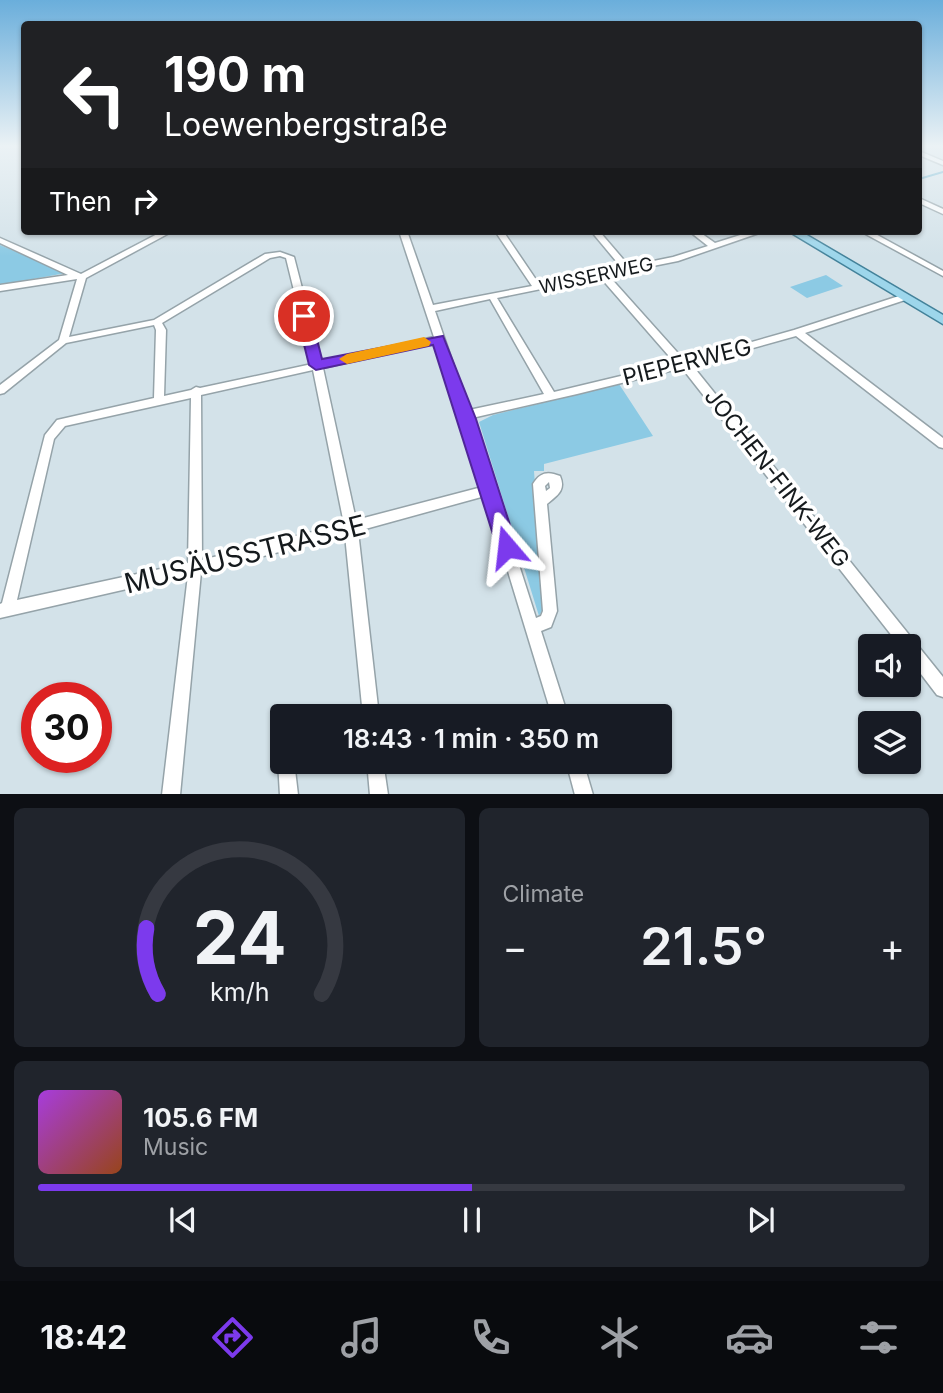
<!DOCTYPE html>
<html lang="en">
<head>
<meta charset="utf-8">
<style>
  body { margin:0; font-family:Inter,sans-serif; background:#20242c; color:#f1f3f6; height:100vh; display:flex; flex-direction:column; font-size:26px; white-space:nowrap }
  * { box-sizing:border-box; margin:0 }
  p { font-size:23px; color:#9ea1a6 }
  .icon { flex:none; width:38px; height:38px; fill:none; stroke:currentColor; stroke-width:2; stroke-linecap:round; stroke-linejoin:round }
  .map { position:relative; height:794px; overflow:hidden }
  .drawer { display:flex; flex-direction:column; gap:14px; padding:14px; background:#0d0f14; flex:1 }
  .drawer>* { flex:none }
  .guide { position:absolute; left:21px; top:21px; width:901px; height:214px; border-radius:7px; box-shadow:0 2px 5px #0004; background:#202124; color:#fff; overflow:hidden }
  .fabs { position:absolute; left:858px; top:634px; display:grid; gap:14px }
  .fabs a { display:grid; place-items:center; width:63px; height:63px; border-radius:7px; background:#171b24; box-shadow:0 2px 5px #0004; font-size:35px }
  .speed { position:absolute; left:21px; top:682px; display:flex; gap:14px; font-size:35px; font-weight:700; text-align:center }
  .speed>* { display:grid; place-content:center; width:91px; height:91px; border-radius:50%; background:#171b24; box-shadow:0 2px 5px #0004; line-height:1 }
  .speed .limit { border:10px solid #d22; background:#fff; color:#111 }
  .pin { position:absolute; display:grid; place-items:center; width:60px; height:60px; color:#fff; margin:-30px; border:4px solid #fff; border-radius:50%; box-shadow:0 2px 7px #0007 }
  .me { position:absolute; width:77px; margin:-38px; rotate:343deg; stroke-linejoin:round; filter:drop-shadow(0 0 5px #0008) }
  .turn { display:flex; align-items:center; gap:24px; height:147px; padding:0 28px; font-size:32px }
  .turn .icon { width:91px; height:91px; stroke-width:2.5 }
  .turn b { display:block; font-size:49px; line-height:60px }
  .then { display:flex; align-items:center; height:66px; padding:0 28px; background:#0003; gap:14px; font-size:26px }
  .big { font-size:52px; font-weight:600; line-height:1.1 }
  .drawer .widget { flex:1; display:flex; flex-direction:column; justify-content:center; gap:10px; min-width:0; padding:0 24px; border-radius:10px; background:#20242c }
  .drawer .dial { align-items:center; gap:0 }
  .dial svg { height:182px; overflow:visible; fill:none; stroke:#363941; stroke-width:7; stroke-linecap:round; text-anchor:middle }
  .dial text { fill:#f1f3f6; stroke:none }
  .song { display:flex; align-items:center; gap:21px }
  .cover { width:84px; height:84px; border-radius:10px; background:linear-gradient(135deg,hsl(280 70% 55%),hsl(20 70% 35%)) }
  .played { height:7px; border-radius:4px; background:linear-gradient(90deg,#7c3aed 50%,#363941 50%) }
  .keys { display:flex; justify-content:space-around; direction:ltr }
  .heat { display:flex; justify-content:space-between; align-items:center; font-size:38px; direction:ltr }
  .drawer .tiles { flex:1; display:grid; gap:14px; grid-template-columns:1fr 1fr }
  .widget:last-child { grid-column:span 2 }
  .trip { position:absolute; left:270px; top:704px; width:402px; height:70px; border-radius:7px; background:#171b24; box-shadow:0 2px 5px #0004; font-weight:600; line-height:70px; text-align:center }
  .tab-bar { display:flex; height:112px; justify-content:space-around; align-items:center; background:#090b0e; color:#9ea1a6 }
  .tab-bar .icon { width:49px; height:49px }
  .tab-bar .active { color:#7c3aed }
  .tab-bar b { font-size:32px; color:#f1f3f6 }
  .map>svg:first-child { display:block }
  .green { fill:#8ccae4 }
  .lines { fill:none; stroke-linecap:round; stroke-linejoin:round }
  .stream { stroke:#4da6c8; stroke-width:2 }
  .minor-casing { stroke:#95a3a9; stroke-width:3 }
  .major-casing { stroke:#43829a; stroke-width:3 }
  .minor { fill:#fff; fill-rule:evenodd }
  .major { fill:#9dd6eb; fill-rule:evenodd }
  .route { fill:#7c3aed; stroke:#51269a; stroke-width:2 }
  .slow { fill:#f59e0b }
  .labels { text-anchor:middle; stroke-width:7; stroke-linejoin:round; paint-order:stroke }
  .far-street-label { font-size:19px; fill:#151a1d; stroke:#fff }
  .street-label { font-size:23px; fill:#151a1d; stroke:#fff }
  .near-street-label { font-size:28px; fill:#151a1d; stroke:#fff }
</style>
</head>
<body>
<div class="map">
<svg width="943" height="795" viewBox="0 0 943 795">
  <rect width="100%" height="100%" fill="#d3e2e9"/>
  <g class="green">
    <path d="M0 245 66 273 0 285Z"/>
    <path d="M826 275 843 286 807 298 790 287Z"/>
    <path d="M619 384 653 436 544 464V471H534L544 608 539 616 479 422 493 415Z"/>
  </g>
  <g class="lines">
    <path class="stream" d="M919 179 943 172"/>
    <g class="minor-casing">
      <g id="minor">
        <path d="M919 151 943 161V165L919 155Z"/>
        <path d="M919 198 943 209V214L919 203Z"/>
        <path d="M163 231H173L86 278 69 337 154 320 265 254 280 252 294 257 321 362 434 337 399 231H407L433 305 532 286 495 231H503L539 284 621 267 591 231H599L629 266 673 257 708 246 689 231H698L715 243 753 231H765L678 261 608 275 685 361 794 330 902 295H908V299L805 333 943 438V448L939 447 796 336 692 365 943 677V697L937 695 908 657V646H900L682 368 577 394 472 418 536 618 541 616 543 611 533 484C540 472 548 471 560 476 566 490 558 495 547 504L557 611 551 627 541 631 568 716H552L485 496 358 531 379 716H363L345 535 201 572 180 795H162L188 575 0 618V604L2 603 45 435 57 420 154 398 156 330 154 325 66 343 4 393 0 394V385L59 340 77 279 0 291V285L68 275 0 243V238L81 274ZM280 256 286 258 312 364 200 388 196 387 191 390 164 396 166 330 162 323 270 258ZM600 277 675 363 554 392 497 298ZM490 299 544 394 469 410 435 311ZM436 342 482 487 356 520 323 368ZM313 370 344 524 202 560 201 395ZM191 398 188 563 17 600 54 439 65 426ZM549 482 550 488 546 491 545 486Z"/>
        <path d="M860 231H870L943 271V276Z"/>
        <path d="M282 754V761H294L298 795H280L278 761Z"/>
        <path d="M367 761H383L388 795H370Z"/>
        <path d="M566 761H583L593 795H575Z"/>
      </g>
    </g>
    <g class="major-casing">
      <path id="major" d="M788 231H800L943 315V324Z"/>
    </g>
    <use href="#minor" class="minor"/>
    <use href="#major" class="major"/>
  </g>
  <linearGradient id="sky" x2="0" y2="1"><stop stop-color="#6aaedb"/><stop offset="0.57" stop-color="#ebf2f5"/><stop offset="1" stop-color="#ebf2f5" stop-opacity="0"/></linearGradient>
  <rect width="943" height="256" fill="url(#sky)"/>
  <path class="route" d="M304 312 311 316 322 359 443 336 476 419 517 547 514 553 507 556 500 553 497 547 433 345 316 370 309 365 297 316Z"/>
  <path class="slow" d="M424 337 431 342 429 346 347 364 339 359 347 354Z"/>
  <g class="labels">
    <g class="far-street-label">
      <text transform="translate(596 275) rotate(-12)" y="7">WISSERWEG</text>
    </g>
    <g class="street-label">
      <text transform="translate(687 362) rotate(-14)" y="8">PIEPERWEG</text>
      <text transform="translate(777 478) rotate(52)" y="8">JOCHEN-FINK-WEG</text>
    </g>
    <g class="near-street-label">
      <text transform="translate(245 554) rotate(-14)" y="10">MUSÄUSSTRASSE</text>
    </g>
  </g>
</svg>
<div class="fabs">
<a><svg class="icon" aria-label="sound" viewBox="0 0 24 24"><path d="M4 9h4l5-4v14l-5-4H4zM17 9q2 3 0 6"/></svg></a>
<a><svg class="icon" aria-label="layers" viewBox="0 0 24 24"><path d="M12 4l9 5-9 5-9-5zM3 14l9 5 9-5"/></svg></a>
</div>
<div class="speed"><div class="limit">30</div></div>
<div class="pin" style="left:304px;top:316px;background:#d93025"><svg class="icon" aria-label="arrive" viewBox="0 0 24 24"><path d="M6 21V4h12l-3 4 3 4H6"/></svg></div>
<svg class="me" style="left:507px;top:547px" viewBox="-20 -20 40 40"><path d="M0-17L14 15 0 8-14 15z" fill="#7c3aed" stroke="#fff" stroke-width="4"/></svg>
<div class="trip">18:43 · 1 min · 350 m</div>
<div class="guide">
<div class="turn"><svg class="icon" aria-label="left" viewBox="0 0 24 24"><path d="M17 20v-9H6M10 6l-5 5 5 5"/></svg><div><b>190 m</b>Loewenbergstraße</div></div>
<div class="then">Then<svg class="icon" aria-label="right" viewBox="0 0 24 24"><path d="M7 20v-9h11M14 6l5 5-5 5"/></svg></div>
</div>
</div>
<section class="drawer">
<div class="tiles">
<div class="widget dial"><svg viewBox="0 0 100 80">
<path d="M14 69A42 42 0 1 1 86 69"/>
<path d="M14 69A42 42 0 0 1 9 40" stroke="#7c3aed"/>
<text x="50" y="56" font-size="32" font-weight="700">24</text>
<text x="50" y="72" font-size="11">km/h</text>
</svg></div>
<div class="widget"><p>Climate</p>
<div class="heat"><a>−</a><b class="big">21.5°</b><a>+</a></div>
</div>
<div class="widget">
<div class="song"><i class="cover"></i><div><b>105.6 FM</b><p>Music</p></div></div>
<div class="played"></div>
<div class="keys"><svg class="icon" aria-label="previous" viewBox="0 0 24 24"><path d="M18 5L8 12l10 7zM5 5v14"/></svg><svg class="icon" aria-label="pause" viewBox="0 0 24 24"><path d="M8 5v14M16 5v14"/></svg><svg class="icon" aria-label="next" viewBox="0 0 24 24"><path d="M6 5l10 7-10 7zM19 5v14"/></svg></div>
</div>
</div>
</section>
<nav class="tab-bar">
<b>18:42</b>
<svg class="icon active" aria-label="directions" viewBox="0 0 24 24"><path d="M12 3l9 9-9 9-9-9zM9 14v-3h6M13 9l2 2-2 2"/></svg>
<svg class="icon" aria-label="music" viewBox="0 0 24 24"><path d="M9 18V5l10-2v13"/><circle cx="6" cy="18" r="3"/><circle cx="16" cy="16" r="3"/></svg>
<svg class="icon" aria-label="phone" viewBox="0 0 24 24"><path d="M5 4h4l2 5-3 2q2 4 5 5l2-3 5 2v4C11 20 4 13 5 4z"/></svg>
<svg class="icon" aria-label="climate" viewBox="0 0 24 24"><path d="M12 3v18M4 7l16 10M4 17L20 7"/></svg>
<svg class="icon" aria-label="car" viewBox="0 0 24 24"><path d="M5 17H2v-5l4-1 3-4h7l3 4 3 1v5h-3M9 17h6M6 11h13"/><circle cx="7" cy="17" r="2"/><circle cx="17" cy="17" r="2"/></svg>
<svg class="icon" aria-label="filters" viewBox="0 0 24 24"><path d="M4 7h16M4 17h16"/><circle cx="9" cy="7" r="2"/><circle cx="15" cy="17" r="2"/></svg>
</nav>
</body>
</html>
